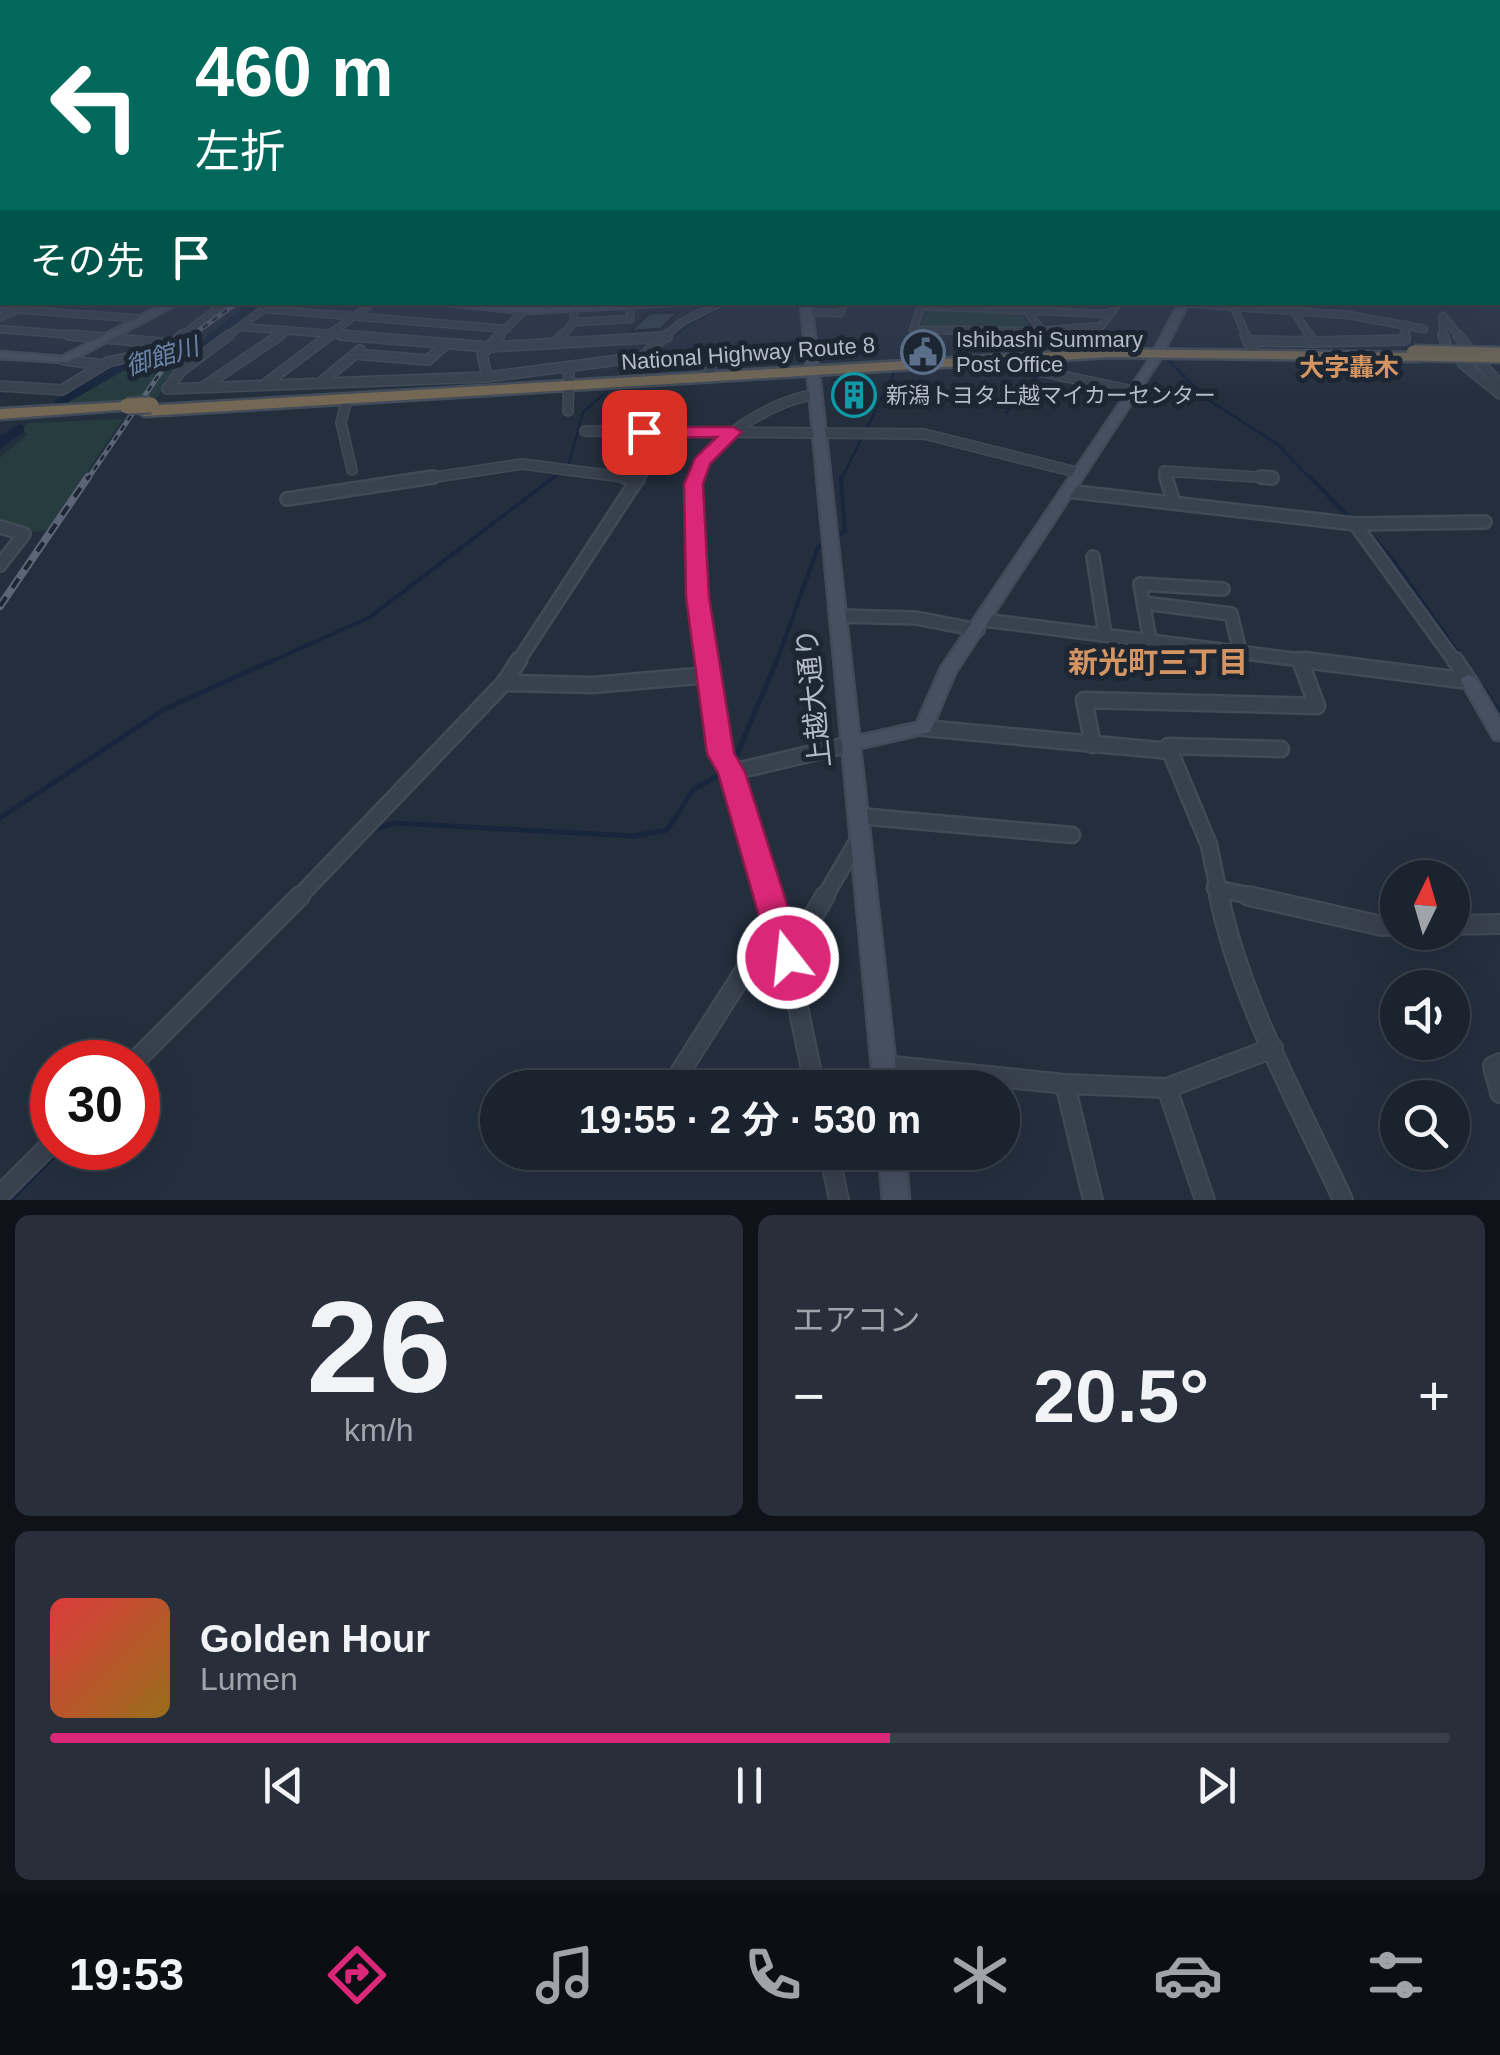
<!DOCTYPE html>
<html lang="ja">
<head>
<meta charset="utf-8">
<style>
  body { margin:0; font-family:Helvetica,"Noto Sans JP",sans-serif; background:#282f3a; color:#f1f3f6; height:100vh; display:flex; flex-direction:column; font-size:38px; white-space:nowrap }
  * { box-sizing:border-box; margin:0 }
  p { font-size:32px; color:#a0a4aa }
  .icon { flex:none; width:55px; height:55px; fill:none; stroke:currentColor; stroke-width:2; stroke-linecap:round; stroke-linejoin:round }
  .map { position:relative; height:1200px; overflow:hidden }
  .details { display:flex; flex-direction:column; gap:15px; padding:15px; background:#0f1319; flex:1 }
  .details>* { flex:none }
  .hud { position:absolute; left:0px; top:0px; width:1500px; height:305px; box-shadow:0 10px 40px #0002,0 0 0 2px #39404a; background:#00695c; color:#fff; overflow:hidden }
  .needle { width:65px; rotate:5deg }
  .tools { position:absolute; left:1380px; top:860px; display:grid; gap:20px }
  .tools a { display:grid; place-items:center; width:90px; height:90px; border-radius:50%; background:#1b232e; box-shadow:0 10px 40px #0002,0 0 0 2px #39404a; font-size:50px }
  .speed { position:absolute; left:30px; top:1040px; display:flex; gap:20px; font-size:50px; font-weight:700; text-align:center }
  .speed>* { display:grid; place-content:center; width:130px; height:130px; border-radius:50%; background:#1b232e; box-shadow:0 10px 40px #0002,0 0 0 2px #39404a; line-height:1 }
  .speed .limit { border:15px solid #d22; background:#fff; color:#111 }
  .pin { position:absolute; display:grid; place-items:center; width:85px; height:85px; color:#fff; margin:-42px; border-radius:20px; box-shadow:0 5px 15px #0006 }
  .me { position:absolute; width:110px; margin:-55px; rotate:344deg; stroke-linejoin:round; filter:drop-shadow(0 0 8px #0008) }
  .turn { display:flex; align-items:center; gap:35px; height:210px; padding:0 30px; font-size:45px }
  .turn .icon { width:130px; height:130px; stroke-width:2.5 }
  .turn b { display:block; font-size:70px; line-height:85px }
  .then { display:flex; align-items:center; height:95px; padding:0 30px; background:#0003; gap:20px; font-size:38px }
  .big { font-size:75px; font-weight:700; line-height:1.1 }
  .details .tile { flex:1; display:flex; flex-direction:column; justify-content:center; gap:15px; min-width:0; padding:0 35px; border-radius:15px; background:#282f3a }
  .details .dial { align-items:center; gap:0 }
  .dial b { font-size:130px; line-height:1 }
  .song { display:flex; align-items:center; gap:30px }
  .cover { width:120px; height:120px; border-radius:15px; background:linear-gradient(135deg,hsl(0 70% 55%),hsl(40 70% 35%)) }
  .played { height:10px; border-radius:5px; background:linear-gradient(90deg,#db2777 60%,#39404a 60%) }
  .keys { display:flex; justify-content:space-around; direction:ltr }
  .heat { display:flex; justify-content:space-between; align-items:center; font-size:55px; direction:ltr }
  .details .tiles { flex:1; display:grid; gap:15px; grid-template-columns:1fr 1fr }
  .tile:last-child { grid-column:span 2 }
  .trip { position:absolute; left:480px; top:1070px; width:540px; height:100px; border-radius:50px; background:#1b232e; box-shadow:0 10px 40px #0002,0 0 0 2px #39404a; font-weight:700; line-height:100px; text-align:center }
  .dock { display:flex; height:160px; justify-content:space-around; align-items:center; background:#0b0e12; color:#a0a4aa }
  .dock .icon { width:70px; height:70px }
  .dock .current { color:#db2777 }
  .dock b { font-size:45px; color:#f1f3f6 }
  .map>svg:first-child { display:block }
  .green { fill:#263c3f }
  .lines { fill:none; stroke-linecap:round; stroke-linejoin:round }
  .stream-far3 { stroke:#17263c; stroke-width:2.5 }
  .stream-far2 { stroke:#17263c; stroke-width:4 }
  .stream-far1 { stroke:#17263c; stroke-width:5 }
  .stream { stroke:#17263c; stroke-width:6 }
  .river { fill:#17263c; fill-rule:evenodd }
  .building { fill:#364354; stroke:#1f2835; stroke-width:2.5 }
  .street-far4-casing { stroke:#414a57; stroke-width:9 }
  .street-far3-casing { stroke:#414a57; stroke-width:12 }
  .street-far2-casing { stroke:#414a57; stroke-width:16 }
  .street-far1-casing { stroke:#414a57; stroke-width:19 }
  .street-casing { stroke:#414a57; stroke-width:22 }
  .secondary-casing { stroke:#414a57; stroke-width:5 }
  .highway-casing { stroke:#434c59; stroke-width:5 }
  .street-far4 { stroke:#38414e; stroke-width:6 }
  .street-far3 { stroke:#38414e; stroke-width:9 }
  .street-far2 { stroke:#38414e; stroke-width:11 }
  .street-far1 { stroke:#38414e; stroke-width:14 }
  .street { stroke:#38414e; stroke-width:18 }
  .secondary { fill:#465061; fill-rule:evenodd }
  .highway { fill:#746855; fill-rule:evenodd }
  .rail-far1-casing { stroke:#5a6575; stroke-width:5 }
  .rail-casing { stroke:#5a6575; stroke-width:8 }
  .rail-far1 { stroke:#1d2633; stroke-width:2.5; stroke-dasharray:6; stroke-linecap:butt }
  .rail { stroke:#1d2633; stroke-width:4; stroke-dasharray:11; stroke-linecap:butt }
  .highway-bridge-casing { stroke:#434c59; stroke-width:19; stroke-linecap:butt }
  .highway-bridge { stroke:#746855; stroke-width:15 }
  .route { fill:#db2777; stroke:#8e194d; stroke-width:2.5 }
  .labels { text-anchor:middle; stroke-width:10; stroke-linejoin:round; paint-order:stroke }
  .far-poi-label { font-size:22px; fill:#b4bcc9; stroke:#1d2633; text-anchor:start }
  .far-street-label { font-size:22px; fill:#b4bcc9; stroke:#1d2633 }
  .far-water-label { font-size:25px; font-style:italic; fill:#6d86a8; stroke:#1d2633 }
  .far-neighbourhood-label { font-size:25px; font-weight:bold; fill:#d59563; stroke:#1d2633 }
  .street-label { font-size:28px; fill:#b4bcc9; stroke:#1d2633 }
  .neighbourhood-label { font-size:30px; font-weight:bold; fill:#d59563; stroke:#1d2633 }
</style>
</head>
<body>
<div class="map">
<svg width="1500" height="1200" viewBox="0 0 1500 1200">
  <rect width="100%" height="100%" fill="#242f3e"/>
  <g class="green">
    <path d="M929 309 1020 312 1032 329H919Z"/>
    <path d="M212 348 172 374 157 398 63 404 119 370Z"/>
    <path d="M123 419 47 530 33 532 0 522V458L28 434 20 430 29 423Z"/>
  </g>
  <g class="lines">
    <g class="stream-far3">
      <path d="M1054 327H1045L1059 345"/>
      <path d="M653 353 688 325 731 302"/>
      <path d="M902 355 928 302"/>
      <path d="M1168 360 1207 399 1276 443 1312 480"/>
      <path d="M630 372 646 359"/>
      <path d="M1006 413 1049 361"/>
      <path d="M551 480 568 467 583 412 607 392"/>
      <path d="M841 480 896 369"/>
    </g>
    <g class="stream-far2">
      <path d="M1310 477 1352 520"/>
      <path d="M1365 528 1393 560 1465 663"/>
      <path d="M833 538 845 531 841 477"/>
      <path d="M268 663 370 617 554 477"/>
      <path d="M776 663 818 547 825 543"/>
    </g>
    <g class="stream-far1">
      <path d="M1463 660 1500 713"/>
      <path d="M733 764 777 660"/>
      <path d="M0 818 165 709 273 660"/>
      <path d="M341 863 373 830 394 823 634 836 667 830 693 790 727 770"/>
    </g>
    <path class="stream" d="M10 1200 61 1148"/>
    <g class="river">
      <path d="M250 302H264L208 350 123 371 65 404 60 405 53 401 113 365 198 344Z"/>
      <path d="M19 424 24 426V432L0 449V436Z"/>
    </g>
  </g>
  <g class="building">
    <path d="M678 312 661 329 630 331 650 313Z"/>
    <path d="M832 380H849L850 388 867 389 869 398H857L858 406H846L839 390H833Z"/>
  </g>
  <g class="lines">
    <g class="street-far4-casing">
      <g id="street-far4">
        <path d="M923 302 913 330 1041 331 1101 326 1119 302"/>
        <path d="M1171 302 1349 315 1424 329"/>
        <path d="M1288 302 1310 337"/>
        <path d="M922 306 1111 314"/>
        <path d="M1023 306 1047 337"/>
        <path d="M0 308 144 319"/>
        <path d="M1234 308 1247 337"/>
        <path d="M266 309 507 329"/>
        <path d="M808 312 840 313 844 302"/>
        <path d="M1443 316 1460 337"/>
        <path d="M1443 316V337"/>
        <path d="M0 317 35 302"/>
        <path d="M574 322 630 319V305"/>
        <path d="M242 327 372 337"/>
        <path d="M0 329 98 337"/>
        <path d="M180 337 226 302"/>
        <path d="M226 337 273 302"/>
        <path d="M276 337 286 331"/>
        <path d="M326 337 373 302"/>
        <path d="M498 337 532 302"/>
        <path d="M561 337 574 322V307"/>
        <path d="M658 337H667"/>
        <path d="M664 337 682 322 722 302"/>
        <path d="M1405 337 1406 325"/>
      </g>
    </g>
    <g class="street-far3-casing">
      <g id="street-far3">
        <path d="M69 335 173 344"/>
        <path d="M229 335 181 371 167 389 487 377 642 357H712L710 373"/>
        <path d="M341 335 489 347 667 337"/>
        <path d="M1045 335 1058 352"/>
        <path d="M1245 335 1248 341"/>
        <path d="M1443 335 1448 350"/>
        <path d="M1458 335 1473 354"/>
        <path d="M1313 342 1405 340V335"/>
        <path d="M556 343 563 335"/>
        <path d="M1253 349 1248 341 1313 342 1309 335"/>
        <path d="M355 354 428 360 446 344"/>
        <path d="M642 357 667 335"/>
        <path d="M1476 358 1500 384"/>
        <path d="M64 360 103 365"/>
        <path d="M1008 360 1016 366 1133 391"/>
        <path d="M1462 363 1500 394"/>
        <path d="M487 377 482 354 500 335"/>
        <path d="M320 383 360 350"/>
        <path d="M265 384 330 335"/>
        <path d="M0 386 62 390 108 362 169 349 182 335"/>
        <path d="M203 387 280 335"/>
        <path d="M347 399 341 423 352 470"/>
        <path d="M568 411 569 367"/>
        <path d="M585 431 924 434 1080 473"/>
        <path d="M416 480 522 464 638 479"/>
        <path d="M637 480 674 433"/>
        <path d="M695 480C702 442 779 397 815 395"/>
        <path d="M1167 480 1164 471 1272 478"/>
      </g>
    </g>
    <g class="street-far2-casing">
      <g id="street-far2">
        <path d="M625 477 638 479"/>
        <path d="M695 477 698 597 707 663"/>
        <path d="M1166 477 1174 503"/>
        <path d="M1261 477 1272 478"/>
        <path d="M1067 491 1355 524 1485 522"/>
        <path d="M287 499 433 477"/>
        <path d="M1355 524 1456 663"/>
        <path d="M0 527 24 534 0 565"/>
        <path d="M1093 557 1105 635"/>
        <path d="M1144 603 1231 614 1240 651"/>
        <path d="M838 616 916 618 978 630"/>
        <path d="M984 620 1325 663"/>
        <path d="M1150 641 1140 584 1223 589"/>
        <path d="M1300 659 1301 663"/>
        <path d="M517 663 639 477"/>
      </g>
    </g>
    <g class="street-far1-casing">
      <g id="street-far1">
        <path d="M707 660 720 754 732 772 770 898"/>
        <path d="M1305 660 1469 681"/>
        <path d="M1455 660 1469 681"/>
        <path d="M504 683 593 685 709 675"/>
        <path d="M924 728 1170 751 1209 845 1220 898"/>
        <path d="M1093 745 1084 700 1317 706 1300 660"/>
        <path d="M1170 751 1168 746 1281 749"/>
        <path d="M732 772 851 744"/>
        <path d="M859 816 1072 835"/>
        <path d="M1215 888 1260 898"/>
        <path d="M298 898 504 683 519 660"/>
        <path d="M824 898 858 840"/>
      </g>
    </g>
    <g class="street-casing">
      <g id="street">
        <path d="M769 896 788 959 815 1088"/>
        <path d="M1219 896C1241 1002 1298 1102 1343 1200"/>
        <path d="M1249 896 1382 926 1398 925"/>
        <path d="M1452 925 1500 924"/>
        <path d="M788 959 825 896"/>
        <path d="M134 1062 300 896"/>
        <path d="M1500 1063 1493 1066 1500 1093"/>
        <path d="M884 1065 1065 1084 1167 1088 1273 1048"/>
        <path d="M1065 1084 1093 1200"/>
        <path d="M670 1088 777 920"/>
        <path d="M1167 1088 1205 1200"/>
        <path d="M829 1152 839 1200"/>
        <path d="M623 1159 627 1152"/>
        <path d="M0 1195 52 1143"/>
      </g>
    </g>
    <g class="secondary-casing">
      <g id="secondary">
        <rect x="0" y="241" width="2" height="4"/>
        <path d="M2 291V297L0 298V292Z"/>
        <path d="M168 302H180L68 362 0 358V352L62 357Z"/>
        <path d="M423 302H467L525 307 610 302H673L669 305 525 313Z"/>
        <path d="M801 302H811L859 736 917 723 941 668 1148 362 1180 302H1189L1158 362 955 673 930 732 860 748 898 1088H874Z"/>
        <path d="M1469 675 1475 677 1500 719V740L1494 739 1461 681 1463 677Z"/>
        <path d="M879 1152H905L909 1200H883Z"/>
      </g>
    </g>
    <g class="highway-casing">
      <g id="highway">
        <path d="M1109 349 1418 353 1425 357 1418 361 1109 357 144 416 136 411 144 406Z"/>
        <path d="M127 402 132 403V409L0 419V409Z"/>
      </g>
    </g>
    <use href="#street-far4" class="street-far4"/>
    <use href="#street-far3" class="street-far3"/>
    <use href="#street-far2" class="street-far2"/>
    <use href="#street-far1" class="street-far1"/>
    <use href="#street" class="street"/>
    <use href="#secondary" class="secondary"/>
    <use href="#highway" class="highway"/>
    <g class="rail-far1-casing">
      <path id="rail-far1" d="M87 480 167 363 201 329 238 302"/>
    </g>
    <g class="rail-casing">
      <path id="rail" d="M0 606 88 477"/>
    </g>
    <use href="#rail-far1" class="rail-far1"/>
    <use href="#rail" class="rail"/>
    <g class="highway-bridge-casing">
      <g id="highway-bridge">
        <path d="M1414 353 1500 355"/>
        <path d="M127 406 151 405"/>
      </g>
    </g>
    <use href="#highway-bridge" class="highway-bridge"/>
  </g>
  <linearGradient id="sky" x2="0" y2="1"><stop stop-color="#141a22"/><stop offset="0.57" stop-color="#3f4d63"/><stop offset="1" stop-color="#3f4d63" stop-opacity="0"/></linearGradient>
  <rect width="1500" height="394" fill="url(#sky)"/>
  <path class="route" d="M733 427 742 432 710 464 703 484 709 597 734 753 745 772 804 958 799 969 788 974 776 969 771 958 718 773 707 754 686 597 684 484 695 458 717 437 644 438 636 432 644 427Z"/>
  <defs>
    <g id="civic-ring" transform="scale(2.25)"><circle r="9.5" fill="#1d2633" stroke="#5c6f8a" stroke-width="1.5"/><path d="M-.6-6.5H3V-4.5H.6V-3L4-1V1h2V6H-6V1h2V-1L-.6-3ZM-1.2 2.5V6h2.4V2.5Z" fill="#5c6f8a"/></g>
    <g id="building-ring" transform="scale(2.25)"><circle r="9.5" fill="#1d2633" stroke="#0f9aa8" stroke-width="1.5"/><path d="M-4-6H4V6H1V3H-1V6H-4ZM-2.5-4.3h1.7v1.8h-1.7ZM.8-4.3h1.7v1.8H.8ZM-2.5-1h1.7V.8h-1.7ZM.8-1h1.7V.8H.8Z" fill="#0f9aa8"/></g>
  </defs>
  <g fill-rule="evenodd">
    <use href="#civic-ring" x="923" y="352"/>
    <use href="#building-ring" x="854" y="395"/>
  </g>
  <g class="labels">
    <g class="far-poi-label">
      <text x="956" y="347">Ishibashi Summary<tspan x="956" dy="25">Post Office</tspan></text>
      <text x="886" y="403">新潟トヨタ上越マイカーセンター</text>
    </g>
    <g class="far-street-label">
      <text transform="translate(748 353) rotate(-4)" y="8">National Highway Route 8</text>
    </g>
    <g class="far-water-label">
      <text transform="translate(162 356) rotate(-17)" y="9">御館川</text>
    </g>
    <g class="far-neighbourhood-label">
      <text x="1349" y="376">大字轟木</text>
    </g>
    <g class="street-label">
      <text transform="translate(813 698) rotate(-96)" y="10">上越大通り</text>
    </g>
    <g class="neighbourhood-label">
      <text x="1158" y="673">新光町三丁目</text>
    </g>
  </g>
</svg>
<div class="tools">
<a><svg class="needle" viewBox="-14 -14 28 28"><path d="M0-13l5 13h-10z" fill="#e53935"/><path d="M0 13l5-13h-10z" fill="#a0a4aa"/></svg></a>
<a><svg class="icon" aria-label="sound" viewBox="0 0 24 24"><path d="M4 9h4l5-4v14l-5-4H4zM17 9q2 3 0 6"/></svg></a>
<a><svg class="icon" aria-label="search" viewBox="0 0 24 24"><circle cx="10" cy="10" r="6"/><path d="M15 15l6 6"/></svg></a>
</div>
<div class="speed"><div class="limit">30</div></div>
<div class="pin" style="left:644px;top:432px;background:#d93025"><svg class="icon" aria-label="arrive" viewBox="0 0 24 24"><path d="M6 21V4h12l-3 4 3 4H6"/></svg></div>
<svg class="me" style="left:788px;top:958px" viewBox="-20 -20 40 40"><circle r="17" fill="#db2777" stroke="#fff" stroke-width="3"/><path d="M0-11L8 9 0 5-8 9z" fill="#fff"/></svg>
<div class="trip">19:55 · 2 分 · 530 m</div>
<div class="hud">
<div class="turn"><svg class="icon" aria-label="left" viewBox="0 0 24 24"><path d="M17 20v-9H6M10 6l-5 5 5 5"/></svg><div><b>460 m</b>左折</div></div>
<div class="then">その先<svg class="icon" aria-label="arrive" viewBox="0 0 24 24"><path d="M6 21V4h12l-3 4 3 4H6"/></svg></div>
</div>
</div>
<section class="details">
<div class="tiles">
<div class="tile dial"><b>26</b><p>km/h</p></div>
<div class="tile"><p>エアコン</p>
<div class="heat"><a>−</a><b class="big">20.5°</b><a>+</a></div>
</div>
<div class="tile">
<div class="song"><i class="cover"></i><div><b>Golden Hour</b><p>Lumen</p></div></div>
<div class="played"></div>
<div class="keys"><svg class="icon" aria-label="previous" viewBox="0 0 24 24"><path d="M18 5L8 12l10 7zM5 5v14"/></svg><svg class="icon" aria-label="pause" viewBox="0 0 24 24"><path d="M8 5v14M16 5v14"/></svg><svg class="icon" aria-label="next" viewBox="0 0 24 24"><path d="M6 5l10 7-10 7zM19 5v14"/></svg></div>
</div>
</div>
</section>
<nav class="dock">
<b>19:53</b>
<svg class="icon current" aria-label="directions" viewBox="0 0 24 24"><path d="M12 3l9 9-9 9-9-9zM9 14v-3h6M13 9l2 2-2 2"/></svg>
<svg class="icon" aria-label="music" viewBox="0 0 24 24"><path d="M9 18V5l10-2v13"/><circle cx="6" cy="18" r="3"/><circle cx="16" cy="16" r="3"/></svg>
<svg class="icon" aria-label="phone" viewBox="0 0 24 24"><path d="M5 4h4l2 5-3 2q2 4 5 5l2-3 5 2v4C11 20 4 13 5 4z"/></svg>
<svg class="icon" aria-label="climate" viewBox="0 0 24 24"><path d="M12 3v18M4 7l16 10M4 17L20 7"/></svg>
<svg class="icon" aria-label="car" viewBox="0 0 24 24"><path d="M5 17H2v-5l4-1 3-4h7l3 4 3 1v5h-3M9 17h6M6 11h13"/><circle cx="7" cy="17" r="2"/><circle cx="17" cy="17" r="2"/></svg>
<svg class="icon" aria-label="filters" viewBox="0 0 24 24"><path d="M4 7h16M4 17h16"/><circle cx="9" cy="7" r="2"/><circle cx="15" cy="17" r="2"/></svg>
</nav>
</body>
</html>
